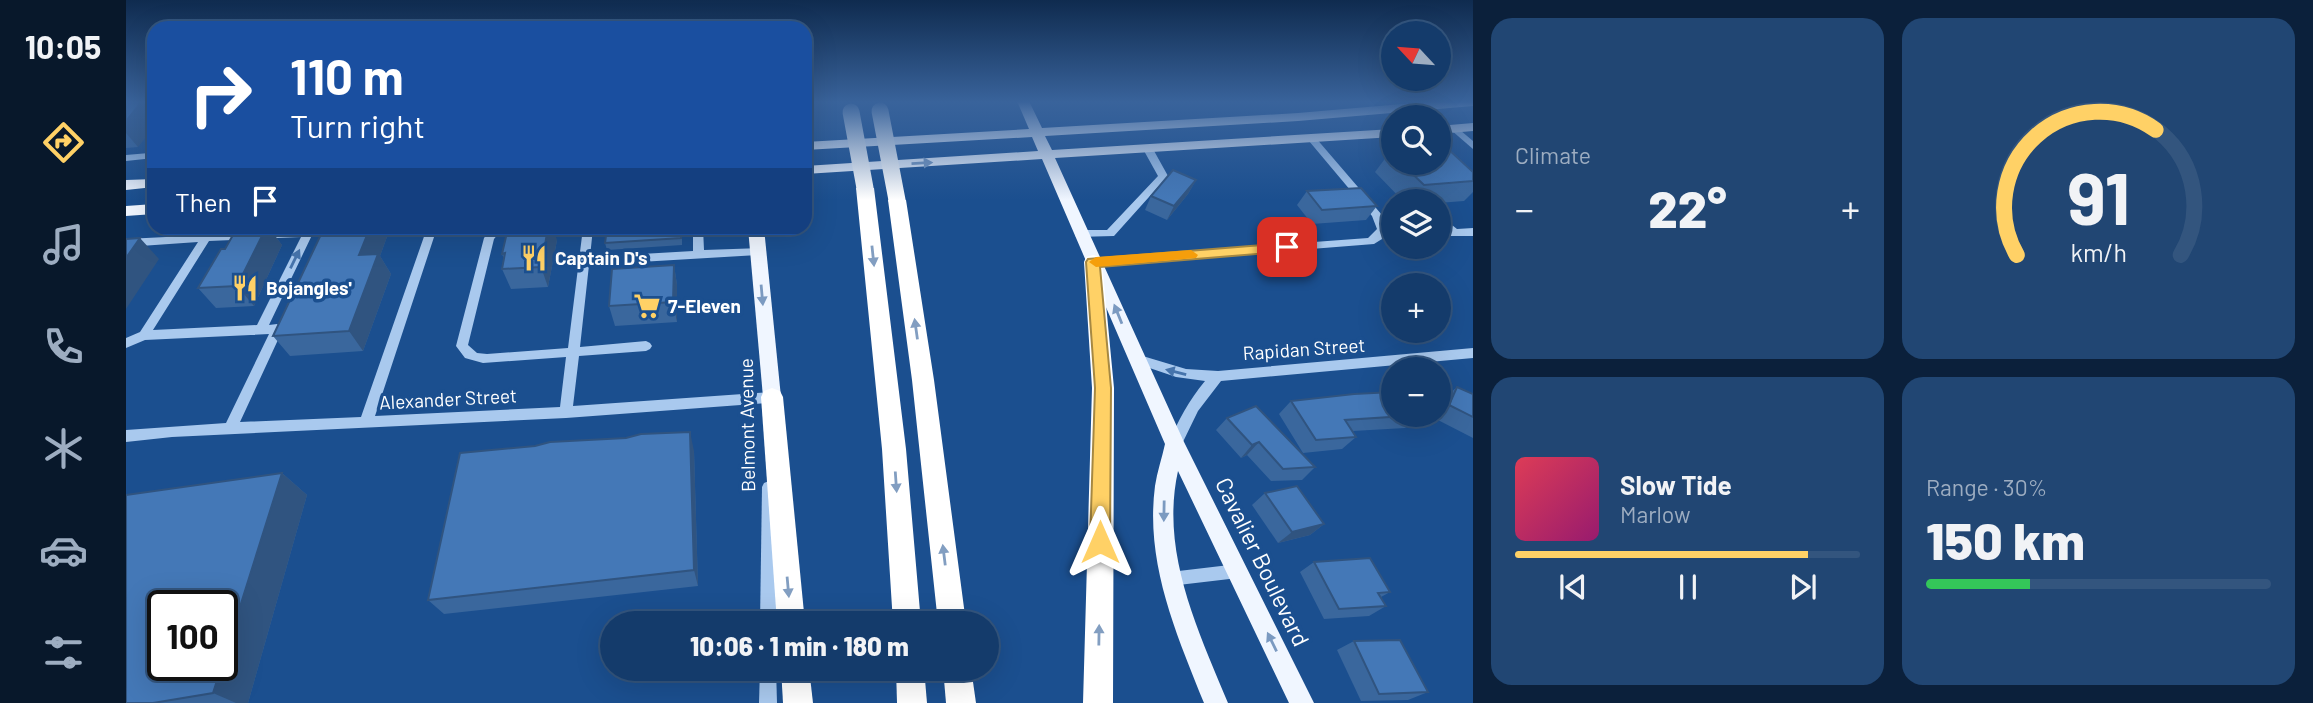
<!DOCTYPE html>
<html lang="en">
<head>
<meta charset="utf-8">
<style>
  body { margin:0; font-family:Barlow,sans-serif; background:#214673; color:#f1f3f6; height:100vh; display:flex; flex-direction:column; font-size:26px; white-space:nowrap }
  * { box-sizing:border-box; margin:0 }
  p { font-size:23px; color:#9dadc1 }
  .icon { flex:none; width:38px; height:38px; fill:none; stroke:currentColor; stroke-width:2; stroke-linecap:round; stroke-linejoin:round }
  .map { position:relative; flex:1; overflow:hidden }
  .details { display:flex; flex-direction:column; gap:18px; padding:18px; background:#0b203b; width:840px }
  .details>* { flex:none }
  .guide { position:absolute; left:21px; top:21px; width:665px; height:214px; border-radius:21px; box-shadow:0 7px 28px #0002,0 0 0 2px #33557e; background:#1a4fa0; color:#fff; overflow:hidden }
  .needle { width:46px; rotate:296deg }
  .controls { position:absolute; left:1255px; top:21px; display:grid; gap:14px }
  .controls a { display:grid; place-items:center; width:70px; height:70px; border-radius:50%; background:#143b6b; box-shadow:0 7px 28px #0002,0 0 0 2px #33557e; font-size:35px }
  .speed { position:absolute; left:21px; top:590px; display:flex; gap:14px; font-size:35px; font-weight:700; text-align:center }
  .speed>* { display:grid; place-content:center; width:91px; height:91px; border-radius:50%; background:#143b6b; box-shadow:0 7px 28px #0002,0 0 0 2px #33557e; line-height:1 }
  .speed .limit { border:4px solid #111; border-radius:10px; background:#fff; color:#111 }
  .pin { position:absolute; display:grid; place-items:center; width:60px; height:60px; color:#fff; margin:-30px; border-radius:14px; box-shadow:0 4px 10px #0006 }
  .me { position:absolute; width:77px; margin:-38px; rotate:0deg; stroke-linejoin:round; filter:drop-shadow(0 0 5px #0008) }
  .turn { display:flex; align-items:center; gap:24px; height:147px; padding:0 28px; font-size:32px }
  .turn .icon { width:91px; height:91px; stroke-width:2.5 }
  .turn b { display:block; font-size:49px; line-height:60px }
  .then { display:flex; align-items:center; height:66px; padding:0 28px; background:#0003; gap:14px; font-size:26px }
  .big { font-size:52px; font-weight:800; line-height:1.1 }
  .details .card { flex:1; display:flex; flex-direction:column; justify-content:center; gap:10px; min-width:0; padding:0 24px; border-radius:21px; background:#214673 }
  .details .dial { align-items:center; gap:0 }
  .dial svg { height:182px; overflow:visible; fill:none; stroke:#33557e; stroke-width:7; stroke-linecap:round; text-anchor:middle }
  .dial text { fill:#f1f3f6; stroke:none }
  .song { display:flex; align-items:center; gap:21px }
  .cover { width:84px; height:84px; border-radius:10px; background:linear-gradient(135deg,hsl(350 70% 55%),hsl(320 70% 35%)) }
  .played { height:7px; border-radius:4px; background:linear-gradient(90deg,#ffd166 85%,#33557e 85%) }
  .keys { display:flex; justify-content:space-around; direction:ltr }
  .heat { display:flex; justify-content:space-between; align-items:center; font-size:38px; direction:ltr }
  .charge { height:10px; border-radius:5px; background:linear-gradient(90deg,#34c759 30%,#33557e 0) }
  .details .tiles { flex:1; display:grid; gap:18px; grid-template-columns:repeat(2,1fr) }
  .trip { position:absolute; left:474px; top:611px; width:399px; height:70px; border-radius:35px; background:#143b6b; box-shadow:0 7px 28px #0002,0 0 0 2px #33557e; font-weight:800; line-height:70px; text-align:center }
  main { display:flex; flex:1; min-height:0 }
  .tabs { display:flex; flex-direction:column; width:126px; justify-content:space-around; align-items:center; background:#08182b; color:#9dadc1 }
  .tabs .icon { width:49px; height:49px }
  .tabs .active { color:#ffd166 }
  .tabs b { font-size:32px; color:#f1f3f6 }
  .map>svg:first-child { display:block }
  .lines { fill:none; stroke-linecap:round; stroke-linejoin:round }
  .minor { fill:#a9c9ee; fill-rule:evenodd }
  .major { fill:#f0f6ff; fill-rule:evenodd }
  .highway { fill:#fff; fill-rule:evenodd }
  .highway-bridge { stroke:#fff; stroke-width:17 }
  .wall { fill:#3a679d }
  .shaded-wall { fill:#305480 }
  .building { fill:#4478b7; stroke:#305480; stroke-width:2 }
  .oneway { fill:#7b9ac1 }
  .oneway2 { fill:#829ec1 }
  .oneway3 { fill:#4674ac }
  .route { fill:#ffd166; stroke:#a68842; stroke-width:2 }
  .slow { fill:#f59e0b }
  .labels { text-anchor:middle; stroke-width:7; stroke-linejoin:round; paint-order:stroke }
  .poi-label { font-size:19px; font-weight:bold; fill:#fff; stroke:#1b4f8f; text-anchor:start }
  .street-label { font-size:19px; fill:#fff; stroke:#1b4f8f }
  .near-street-label { font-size:23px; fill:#fff; stroke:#1b4f8f }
</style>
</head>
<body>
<main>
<nav class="tabs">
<b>10:05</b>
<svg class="icon active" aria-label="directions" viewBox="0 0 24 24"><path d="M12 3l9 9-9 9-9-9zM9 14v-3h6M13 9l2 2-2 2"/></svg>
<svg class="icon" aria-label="music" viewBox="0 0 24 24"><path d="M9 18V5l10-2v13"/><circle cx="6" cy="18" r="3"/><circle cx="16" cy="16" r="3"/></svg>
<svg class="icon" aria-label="phone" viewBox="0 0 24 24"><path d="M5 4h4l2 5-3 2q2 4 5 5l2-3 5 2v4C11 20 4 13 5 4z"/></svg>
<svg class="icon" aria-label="climate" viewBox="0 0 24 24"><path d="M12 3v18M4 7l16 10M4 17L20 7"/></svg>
<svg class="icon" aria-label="car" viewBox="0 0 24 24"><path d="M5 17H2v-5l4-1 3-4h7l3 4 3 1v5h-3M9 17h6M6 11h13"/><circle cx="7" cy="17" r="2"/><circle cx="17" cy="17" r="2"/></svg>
<svg class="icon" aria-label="filters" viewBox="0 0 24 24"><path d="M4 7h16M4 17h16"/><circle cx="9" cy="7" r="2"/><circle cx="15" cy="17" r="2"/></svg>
</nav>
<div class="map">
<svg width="1347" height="703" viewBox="0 0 1347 703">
  <rect width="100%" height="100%" fill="#1b4f8f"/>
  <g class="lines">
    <g class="minor">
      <path d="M1328 125 1347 141V149L1325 130 1323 128Z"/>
      <path d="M1186 136 1189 137 1256 215 1261 229 1256 239 1248 244 967 266 961 262 967 258 1242 238 1251 229 1246 216 1183 141V137Z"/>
      <path d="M1022 146 1027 149 1042 176 1040 178 988 236 950 237 949 234 954 230H981L1032 176 1017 149Z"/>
      <path d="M28 150V158L0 161V155L23 153Z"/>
      <path d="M1312 214 1331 229 1347 228V236H1325L1312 223Z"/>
      <path d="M67 228H77L72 235 182 229 187 233 143 325 151 324 157 329 114 422 235 417 301 228H311L249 416 434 407 440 357 357 363 339 358 330 346 358 238 366 228H377L368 239 342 345 351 353 361 354 442 348 457 228H467L464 257 567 251V228H577L578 250 636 248 637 251 632 255 463 265 454 347 520 341 524 343 526 346 524 349 520 351 453 356 447 406 646 392 651 393 652 402 651 406 646 407 640 403 440 418 46 437 0 442V430L100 423 143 334 19 340 0 348V338L14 332 72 242 0 247V239L60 236ZM175 237 131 325 27 330 83 241Z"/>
      <path d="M1347 348V358L1095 381 1072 411 1054 448 1049 450 1044 448 1042 444C1052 421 1063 400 1079 381L1050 377 1006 362 1004 359 1006 356 1010 354 1060 369 1092 371Z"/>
      <path d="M643 481 648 483 650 487V623H634L636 487 638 483Z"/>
      <path d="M1112 564 1117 566 1120 571 1117 576 1112 578 1044 586 1039 584 1036 579 1039 574 1044 572Z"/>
      <path d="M634 668H650L651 703H633Z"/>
    </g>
    <g class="major">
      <path d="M891 101H903L916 128 1172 113 1311 101H1347V106L1172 121 919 136 926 150 1267 129V137L929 158 1058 442 1188 703H1163L1052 471C1034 552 1072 630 1102 703H1078C1050 633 1019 563 1029 486 1031 472 1036 458 1039 444L916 159 679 174V166L912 151 906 137 679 150V142L903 129Z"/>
      <path d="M1347 123V131L1312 134V126Z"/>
      <path d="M28 179V187L0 190V180Z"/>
      <path d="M28 204V214L0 216V206Z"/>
      <path d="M622 228H638L655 397 652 402 646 405 640 402 637 397Z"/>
    </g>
    <g class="highway">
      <path d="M739 183 748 188 780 449 795 623H767L756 449 730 188Z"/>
      <path d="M771 194 780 200 808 380 840 623H812L786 380 762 200Z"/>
      <path d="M967 255 974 257 976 262 988 388 987 703H957L966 388 958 262 960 257Z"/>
      <path d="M646 388 654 391 657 397 679 623H651L635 397 638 391Z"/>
      <path d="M655 668H683L687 703H657Z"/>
      <path d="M770 668H798L801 703H771Z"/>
      <path d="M817 668H845L850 703H820Z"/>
    </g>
    <g class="highway-bridge">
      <path d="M754 111 771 200"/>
      <path d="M725 112 739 188"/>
    </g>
  </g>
  <g class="wall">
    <path d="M0 101 12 147 0 148Z"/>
    <path d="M1264 152H1267V163H1312L1347 172V192L1338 201 1312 203V201H1277L1249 172Z"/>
    <path d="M1070 180 1062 194 1041 220 1019 210 1025 196Z"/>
    <path d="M1181 191 1251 206 1240 220 1186 224 1171 205Z"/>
    <path d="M111 228H143L156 245 128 306 90 308 72 288 99 249Z"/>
    <path d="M198 228H258L262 234 254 256 265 274 237 351 164 356 147 336Z"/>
    <path d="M556 228V245L481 250 479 243Z"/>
    <path d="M431 240 422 287 385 289 376 269 378 259 376 254Z"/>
    <path d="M548 265 551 285V322L489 326 483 306Z"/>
    <path d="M1331 387 1347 394V438L1308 418 1309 415H1312V407L1316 400Z"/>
    <path d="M1165 401 1295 415 1279 428 1227 431 1230 437 1216 449 1177 453 1153 414Z"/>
    <path d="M1101 418 1189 467 1176 480 1145 481 1121 455 1115 458 1090 430Z"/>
    <path d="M568 451 572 586 318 614 302 600Z"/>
    <path d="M156 473 181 495 122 703H0Z"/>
    <path d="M1139 493 1198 524 1184 535 1152 543 1126 505Z"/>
    <path d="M1188 562 1264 592 1255 597 1260 606 1243 616 1198 619 1174 572Z"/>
    <path d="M1228 641 1302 692 1282 700 1235 701 1211 650Z"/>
  </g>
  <g class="shaded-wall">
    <path d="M16 101H21L28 110V127L12 147 0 133V121Z"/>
    <path d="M1070 180 1062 194 1041 220 1048 206Z"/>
    <path d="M140 228H143L156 245 128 306 111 286Z"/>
    <path d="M244 228H258L262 234 254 256 265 274 237 351 223 331 233 255Z"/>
    <path d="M422 228H427L431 240 422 287 415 267Z"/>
    <path d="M14 238 33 259 0 309V258Z"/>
    <path d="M548 265 551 285V322L547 302Z"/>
    <path d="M564 432 568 451 572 586 568 570Z"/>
    <path d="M1133 442 1121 455 1115 458 1126 445Z"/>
    <path d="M156 473 181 495 122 703H110L87 693Z"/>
    <path d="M1198 524 1184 535 1152 543 1166 532Z"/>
  </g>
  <g class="building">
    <path d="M0 101H16L0 121Z"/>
    <path d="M1321 148 1347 172V181L1298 185 1275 163H1312V149Z"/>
    <path d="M1047 170 1070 180 1048 206 1025 196Z"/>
    <path d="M1235 188 1251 206 1196 210 1181 191Z"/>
    <path d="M111 228H140L111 286 72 288 95 249H99Z"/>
    <path d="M198 228H244L233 255 252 254 223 331 147 336Z"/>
    <path d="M382 228H422L415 267 376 269 379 253 376 254Z"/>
    <path d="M481 228H555V238L479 243Z"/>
    <path d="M14 238 0 258V239Z"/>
    <path d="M548 265 547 302 483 306 486 269Z"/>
    <path d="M1331 387 1347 394V417L1323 405Z"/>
    <path d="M1267 392V415H1295L1219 420 1230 437 1190 440 1165 401 1228 394Z"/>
    <path d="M1130 406 1189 467 1157 469 1133 442 1126 445 1101 418Z"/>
    <path d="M564 432 568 570 302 600 334 453 409 446 424 442 500 438 515 434Z"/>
    <path d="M156 473 96 664V606H37V665H96L87 693 27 703H0V495Z"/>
    <path d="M1171 486 1198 524 1166 532 1139 493Z"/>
    <path d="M1244 558 1264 592 1252 593 1260 606 1213 609 1188 562Z"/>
    <path d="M1274 640 1302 692 1253 694 1228 641Z"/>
  </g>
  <defs><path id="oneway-solid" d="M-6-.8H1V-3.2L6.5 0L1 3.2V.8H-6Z" transform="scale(1.75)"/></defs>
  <g class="oneway">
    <use href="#oneway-solid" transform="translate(796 163) rotate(-3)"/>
    <use href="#oneway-solid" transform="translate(636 295) rotate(85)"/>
    <use href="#oneway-solid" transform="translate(992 314) rotate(-112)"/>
    <use href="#oneway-solid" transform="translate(1038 511) rotate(91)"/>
    <use href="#oneway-solid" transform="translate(1146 642) rotate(-116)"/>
  </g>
  <g class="oneway2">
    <use href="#oneway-solid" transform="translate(747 256) rotate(84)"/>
    <use href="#oneway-solid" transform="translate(790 329) rotate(-98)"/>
    <use href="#oneway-solid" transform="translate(770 482) rotate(86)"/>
    <use href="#oneway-solid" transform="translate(818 555) rotate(-97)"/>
    <use href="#oneway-solid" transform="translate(662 587) rotate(85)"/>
    <use href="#oneway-solid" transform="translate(973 635) rotate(-89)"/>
  </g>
  <g class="oneway3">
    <use href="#oneway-solid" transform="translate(169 259) rotate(-64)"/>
    <use href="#oneway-solid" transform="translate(1050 372) rotate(-166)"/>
  </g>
  <linearGradient id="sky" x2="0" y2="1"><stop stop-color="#0f2b4f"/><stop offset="0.51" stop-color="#39639b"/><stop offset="1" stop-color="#39639b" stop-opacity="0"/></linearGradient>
  <rect width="1347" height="200" fill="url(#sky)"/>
  <path class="route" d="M1161 243 1168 247 1166 251 974 267 985 388 984 542 981 549 974 552 967 549 964 542 969 388 960 262 962 259Z"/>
  <path class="slow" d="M1065 250 1072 255 1070 258 970 267 963 262 970 257Z"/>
  <defs>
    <g id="restaurant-bare" transform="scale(2.1)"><path d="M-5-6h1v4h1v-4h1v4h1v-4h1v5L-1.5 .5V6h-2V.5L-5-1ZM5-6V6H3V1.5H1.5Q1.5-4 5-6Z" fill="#ffd166" stroke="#1b4f8f" stroke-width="2.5" paint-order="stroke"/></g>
    <g id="supermarket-bare" transform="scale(2.1)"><path d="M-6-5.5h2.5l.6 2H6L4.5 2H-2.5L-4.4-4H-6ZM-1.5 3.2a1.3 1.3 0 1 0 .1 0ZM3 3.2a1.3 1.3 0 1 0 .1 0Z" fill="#ffd166" stroke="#1b4f8f" stroke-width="2.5" paint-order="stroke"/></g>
  </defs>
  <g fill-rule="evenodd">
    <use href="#restaurant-bare" x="408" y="258"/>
    <use href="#restaurant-bare" x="119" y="288"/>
    <use href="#supermarket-bare" x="521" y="306"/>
  </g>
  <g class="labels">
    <g class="poi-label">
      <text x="429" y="265">Captain D's</text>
      <text x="140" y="295">Bojangles'</text>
      <text x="542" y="313">7-Eleven</text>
    </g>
    <g class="street-label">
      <text transform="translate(1178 349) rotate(-4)" y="7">Rapidan Street</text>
      <text transform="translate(322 399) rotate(-3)" y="7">Alexander Street</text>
      <text transform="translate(621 425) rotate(-91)" y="7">Belmont Avenue</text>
    </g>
    <g class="near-street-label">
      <text transform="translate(1136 562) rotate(64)" y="8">Cavalier Boulevard</text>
    </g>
  </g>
</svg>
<div class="controls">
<a><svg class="needle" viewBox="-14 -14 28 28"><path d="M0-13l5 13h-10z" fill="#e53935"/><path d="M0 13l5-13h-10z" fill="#9dadc1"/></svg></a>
<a><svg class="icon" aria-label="search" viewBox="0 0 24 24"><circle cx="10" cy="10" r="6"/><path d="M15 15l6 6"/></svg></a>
<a><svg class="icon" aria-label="layers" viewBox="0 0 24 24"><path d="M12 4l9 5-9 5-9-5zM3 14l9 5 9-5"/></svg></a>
<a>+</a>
<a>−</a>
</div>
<div class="speed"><div class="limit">100</div></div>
<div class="pin" style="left:1161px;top:247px;background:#d93025"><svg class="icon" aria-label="arrive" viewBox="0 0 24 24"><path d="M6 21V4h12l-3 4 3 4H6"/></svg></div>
<svg class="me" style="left:974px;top:542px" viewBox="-20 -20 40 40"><path d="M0-17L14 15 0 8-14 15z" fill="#ffd166" stroke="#fff" stroke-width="4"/></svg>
<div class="trip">10:06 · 1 min · 180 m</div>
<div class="guide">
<div class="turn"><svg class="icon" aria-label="right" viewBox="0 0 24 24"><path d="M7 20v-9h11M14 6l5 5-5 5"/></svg><div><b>110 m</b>Turn right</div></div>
<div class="then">Then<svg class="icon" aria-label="arrive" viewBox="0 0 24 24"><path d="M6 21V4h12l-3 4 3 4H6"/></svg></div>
</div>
</div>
<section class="details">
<div class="tiles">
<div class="card"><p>Climate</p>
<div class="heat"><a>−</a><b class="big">22°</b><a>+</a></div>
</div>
<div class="card dial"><svg viewBox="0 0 100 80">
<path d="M14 69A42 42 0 1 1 86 69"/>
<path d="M14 69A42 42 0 0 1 75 14" stroke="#ffd166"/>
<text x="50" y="56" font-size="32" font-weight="700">91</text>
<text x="50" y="72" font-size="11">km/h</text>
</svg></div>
<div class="card">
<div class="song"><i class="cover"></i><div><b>Slow Tide</b><p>Marlow</p></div></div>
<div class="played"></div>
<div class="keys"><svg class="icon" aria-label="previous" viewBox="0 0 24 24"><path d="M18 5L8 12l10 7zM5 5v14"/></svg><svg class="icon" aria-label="pause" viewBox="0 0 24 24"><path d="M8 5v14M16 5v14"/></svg><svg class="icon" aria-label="next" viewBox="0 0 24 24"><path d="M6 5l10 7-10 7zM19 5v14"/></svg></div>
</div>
<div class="card"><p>Range · 30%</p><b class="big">150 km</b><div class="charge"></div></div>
</div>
</section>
</main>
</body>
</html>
